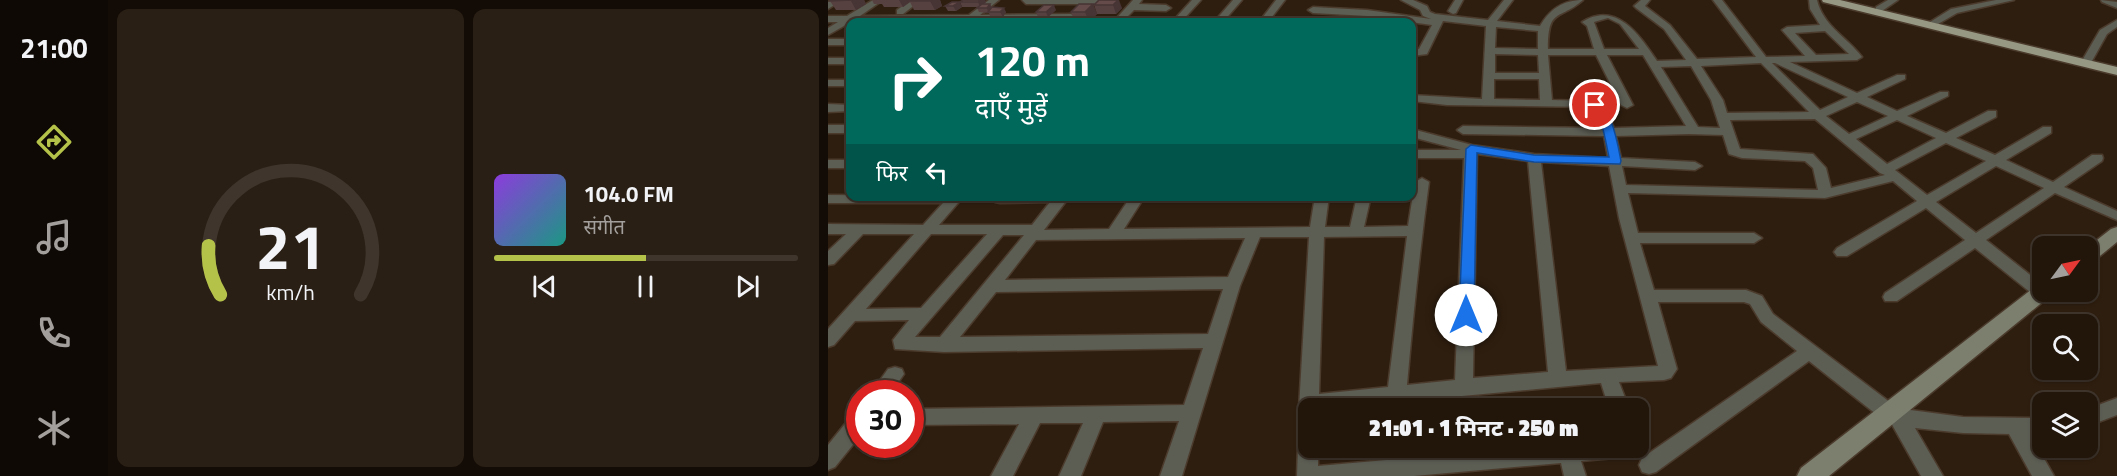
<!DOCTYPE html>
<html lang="hi">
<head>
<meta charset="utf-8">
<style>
  body { margin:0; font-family:"Titillium Web","Noto Sans Devanagari",sans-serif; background:#2a1f14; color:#f1f3f6; height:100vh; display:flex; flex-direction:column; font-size:22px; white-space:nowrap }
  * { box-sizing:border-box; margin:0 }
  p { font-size:20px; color:#a29f9d }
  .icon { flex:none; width:33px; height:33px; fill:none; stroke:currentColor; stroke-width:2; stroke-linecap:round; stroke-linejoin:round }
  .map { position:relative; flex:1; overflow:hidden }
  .drawer { display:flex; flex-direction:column; gap:9px; padding:9px; background:#130c06; width:720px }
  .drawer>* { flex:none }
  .hud { position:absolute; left:18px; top:18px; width:570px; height:183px; border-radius:12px; box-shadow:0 2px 4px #0004,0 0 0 2px #3f352c; background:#00695c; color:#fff; overflow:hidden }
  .needle { width:39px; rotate:57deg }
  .fabs { position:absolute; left:1204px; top:236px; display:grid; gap:12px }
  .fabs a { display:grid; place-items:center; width:66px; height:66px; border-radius:12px; background:#22160b; box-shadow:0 2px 4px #0004,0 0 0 2px #3f352c; font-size:30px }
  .speed { position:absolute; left:18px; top:380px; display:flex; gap:12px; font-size:30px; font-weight:700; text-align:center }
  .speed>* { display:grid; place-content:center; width:78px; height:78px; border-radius:50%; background:#22160b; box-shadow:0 2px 4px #0004,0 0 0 2px #3f352c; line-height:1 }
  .speed .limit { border:9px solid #d22; background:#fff; color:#111 }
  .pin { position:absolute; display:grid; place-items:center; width:51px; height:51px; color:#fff; margin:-26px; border:3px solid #fff; border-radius:50%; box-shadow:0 2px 6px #0007 }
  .me { position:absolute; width:66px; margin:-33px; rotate:0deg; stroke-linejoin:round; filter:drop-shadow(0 0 4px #0008) }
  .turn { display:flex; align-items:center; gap:21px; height:126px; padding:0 30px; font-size:27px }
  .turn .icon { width:78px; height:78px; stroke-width:2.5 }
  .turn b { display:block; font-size:42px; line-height:51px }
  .then { display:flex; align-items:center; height:57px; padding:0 30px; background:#0003; gap:12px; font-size:22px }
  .drawer .widget { flex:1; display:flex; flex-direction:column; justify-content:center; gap:9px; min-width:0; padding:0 21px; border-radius:12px; background:#2a1f14 }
  .drawer .dial { align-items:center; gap:0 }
  .dial svg { height:156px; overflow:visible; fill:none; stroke:#3f352c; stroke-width:7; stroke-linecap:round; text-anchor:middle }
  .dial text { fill:#f1f3f6; stroke:none }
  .song { display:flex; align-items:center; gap:18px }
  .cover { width:72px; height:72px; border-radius:9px; background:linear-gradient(135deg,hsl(270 70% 55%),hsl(170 70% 35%)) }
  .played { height:6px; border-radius:3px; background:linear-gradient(90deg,#b5c24a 50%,#3f352c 50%) }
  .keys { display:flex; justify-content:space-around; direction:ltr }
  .drawer .tiles { flex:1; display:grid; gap:9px; grid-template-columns:repeat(2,1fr) }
  .trip { position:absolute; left:470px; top:398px; width:351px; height:60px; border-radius:12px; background:#22160b; box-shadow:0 2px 4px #0004,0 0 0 2px #3f352c; font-weight:800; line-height:60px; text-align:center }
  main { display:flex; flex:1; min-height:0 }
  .dock { display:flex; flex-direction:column; width:108px; justify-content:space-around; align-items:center; background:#0e0904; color:#a29f9d }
  .dock .icon { width:42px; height:42px }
  .dock .active { color:#b5c24a }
  .dock b { font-size:27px; color:#f1f3f6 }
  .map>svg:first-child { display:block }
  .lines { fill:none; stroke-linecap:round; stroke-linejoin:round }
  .street-casing { stroke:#4b3b2d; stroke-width:3 }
  .secondary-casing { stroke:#4b3b2d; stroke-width:3 }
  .primary-casing { stroke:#4b3b2d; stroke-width:3 }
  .street { fill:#5c5d53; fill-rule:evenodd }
  .secondary { fill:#7c7f6e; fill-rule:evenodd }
  .primary { fill:#969883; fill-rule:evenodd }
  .wall { fill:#574040 }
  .shaded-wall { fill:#473434 }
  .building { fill:#654b4a; stroke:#473434; stroke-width:1.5 }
  .route { fill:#1a73e8; stroke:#114b97; stroke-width:1.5 }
</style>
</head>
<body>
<main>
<nav class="dock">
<b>21:00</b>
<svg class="icon active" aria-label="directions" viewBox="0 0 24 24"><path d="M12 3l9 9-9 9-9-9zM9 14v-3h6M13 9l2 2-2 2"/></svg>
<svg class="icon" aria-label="music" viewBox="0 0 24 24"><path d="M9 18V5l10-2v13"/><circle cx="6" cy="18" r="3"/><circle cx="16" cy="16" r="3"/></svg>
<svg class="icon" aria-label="phone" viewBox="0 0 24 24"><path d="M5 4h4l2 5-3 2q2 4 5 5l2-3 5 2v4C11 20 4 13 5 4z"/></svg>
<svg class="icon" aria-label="climate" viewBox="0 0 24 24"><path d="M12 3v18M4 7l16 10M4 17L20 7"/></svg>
</nav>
<section class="drawer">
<div class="tiles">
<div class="widget dial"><svg viewBox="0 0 100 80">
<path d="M14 69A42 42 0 1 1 86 69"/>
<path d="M14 69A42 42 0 0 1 8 44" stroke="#b5c24a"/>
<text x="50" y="56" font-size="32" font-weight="700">21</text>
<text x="50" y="72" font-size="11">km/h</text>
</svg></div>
<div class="widget">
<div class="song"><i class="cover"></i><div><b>104.0 FM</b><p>संगीत</p></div></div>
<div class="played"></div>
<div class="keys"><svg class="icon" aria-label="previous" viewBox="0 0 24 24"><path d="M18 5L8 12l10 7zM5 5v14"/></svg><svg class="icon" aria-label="pause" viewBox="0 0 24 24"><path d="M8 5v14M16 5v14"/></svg><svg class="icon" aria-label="next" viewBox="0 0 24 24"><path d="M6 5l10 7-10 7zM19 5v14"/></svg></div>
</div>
</div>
</section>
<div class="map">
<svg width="1289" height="476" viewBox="0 0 1289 476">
  <rect width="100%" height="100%" fill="#2e1e0f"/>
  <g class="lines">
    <g class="street-casing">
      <g id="street">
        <path d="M4 0H14L0 9V2Z"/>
        <path d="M45 0H55L32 16 141 15 161 0H171L152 15 243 14 248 17 243 20 23 22 0 35V28L10 22H0V16H19Z"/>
        <path d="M83 0H93L75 14H69V10Z"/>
        <path d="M194 0H275V1L271 4H198Z"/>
        <path d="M305 0H314L311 4 338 5 343 8 338 11 306 10 294 22H285Z"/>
        <path d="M364 0H373L353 22H344Z"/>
        <path d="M405 0H414L395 22H386Z"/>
        <path d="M448 0H457L440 22H431Z"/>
        <path d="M573 0H585L599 6 602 12 607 14 660 20 676 0H685L669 21 712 26C722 9 735 0 755 0 731 21 720 7 720 49H766L759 26 754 22C789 0 812 36 829 61L858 60 836 29 808 8 806 6 813 0H822L817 6 842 25 869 59 928 57 885 0H894L938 57 977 56 954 30 959 27 992 25 982 9 981 0H989C995 26 1019 37 1034 57L1029 60 962 62 1029 93 1069 75H1077V79L1039 97 1069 111 1112 92H1120V96L1079 116 1118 133 1160 111H1168V117L1128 138 1167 155 1215 127H1223V133L1178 160 1225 182 1264 155H1274L1275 158 1274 161 1236 187 1289 211V220L1227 193 1158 240 1215 285V291L1221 292 1219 296H1207L1147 248 1069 301H1057L1055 297 1057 293 1137 240 1098 208 1019 256H1009L1006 252 1009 248 1089 201 1065 181 997 198 800 193 810 233H926L934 238 926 243H812L826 290H918L934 296 945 314 1067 406 1075 409 1135 417 1215 418V434H1202L1226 476H1204L1181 434 1135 433 1087 428 1115 476H1093L1062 421 1053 418 981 361 828 472 821 474 814 472 811 465 814 458 969 351 933 322 922 304 916 302H830L849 369 843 378 836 380 791 382 801 408H781L773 383 507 408H480V416L474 414 471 408 481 237H432L412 286 354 476H332L351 421 275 422 253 476H231L255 423H212L185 476H163L191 424 82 425V409L356 405 375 348 116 352 67 349 65 340 81 320 27 321 6 345 0 347V329L86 234H35L6 264 0 265V251L18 234H0V224L95 225 115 203H0V195L136 196 111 225H204L222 202 172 203 167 202 165 199 167 196H242L216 230 281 229 303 196H317L296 229 482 227 487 196H501L497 227H522L529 196H543L536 227 580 226 587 182 594 178 601 182C592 249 585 316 579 385L627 380 636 158H584V150H633L584 137V129L644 145 706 154 780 158 776 136 635 134 629 130 635 126 774 128 767 109 762 107 619 105 584 101V95L654 99 658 26 615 21 599 54 584 56V50L591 49 604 25 539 16 485 13 480 10 485 7 539 10 603 19 595 16 592 10ZM780 18 792 24 811 49H776L766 22ZM668 27 710 31V49L667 48ZM997 31 1021 54 988 55 967 33ZM667 54 710 55 711 73H667ZM720 55H768L793 105 799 108 805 105 779 55H815L858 126 786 128 776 105 763 101 724 100ZM933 63 981 112 899 113 895 100 873 66ZM944 63H947L1020 97 992 110ZM863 66 883 100 892 128 870 127 833 67ZM666 79H711L712 100 666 99ZM1029 102 1060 116 1021 134 998 116ZM987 119 1052 173 1057 175 1003 188 998 168 985 154 912 149 902 120ZM1069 120 1108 138 1059 164 1028 139ZM861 134 895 135 901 154 914 158 977 161 985 168 990 190 798 185 794 166 867 170 874 166 867 162 793 158 788 136ZM1118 143 1158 161 1099 195 1067 170ZM649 154 700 161 720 372 645 378ZM713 162 781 166 791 218 830 366 738 371ZM1168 166 1216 188 1148 233 1108 202ZM103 234H159L93 308 38 309ZM175 235H196L112 337H87ZM579 236 560 387 491 394 496 237ZM417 238 400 277 177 280 208 240ZM395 289 380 334 132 337 168 292Z"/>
        <path d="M627 0H635L628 13 625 14 620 11Z"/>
        <path d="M1060 0H1070L1054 11H1048V7Z"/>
        <path d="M1168 0H1186L1129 13 1110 24 1102 22 1123 9Z"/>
        <path d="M1273 0 1289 2V8L1274 2Z"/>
        <path d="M1289 20V27L1279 34 1264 61H1256L1255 59 1272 30Z"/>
        <rect x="0" y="39" width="22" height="6"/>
        <rect x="0" y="58" width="22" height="6"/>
        <rect x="0" y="80" width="22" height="6"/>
        <path d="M0 104 22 105V111L0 112Z"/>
        <rect x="0" y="125" width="22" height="8"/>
        <rect x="0" y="160" width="22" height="8"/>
        <path d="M67 367 74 369 76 374 63 393H43L60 369Z"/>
        <path d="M1289 398V415L1260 426V409Z"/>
        <path d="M32 412V436L7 467 0 470V445L25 414Z"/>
        <path d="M480 438V447H490V466L706 447H810V438L816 441 819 447 816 453 809 456 753 461 758 476H736L733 463 586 476H469L470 447 473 441Z"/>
      </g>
    </g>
    <g class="secondary-casing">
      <g id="secondary">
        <path d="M1289 227V242L1267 260 1260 262V247L1283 229Z"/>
        <path d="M1215 284V291H1225L1222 296 1001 476H969L973 468 1208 286Z"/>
      </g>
    </g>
    <g class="primary-casing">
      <path id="primary" d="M994 0H1012L1289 67V75L995 2Z"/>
    </g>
    <use href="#street" class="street"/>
    <use href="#secondary" class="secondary"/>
    <use href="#primary" class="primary"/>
  </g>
  <g class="wall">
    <path d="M3 0H36L38 4 28 10H8L2 1Z"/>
    <path d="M44 0H112L114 6 107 10H86L82 2 75 7H56L54 4H46Z"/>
    <path d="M135 0H157L158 2 155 4H162L164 8 178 12 175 17 162 16 161 13 151 12 149 8 150 7H134L132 2Z"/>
    <path d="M271 0 294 8 288 14H269L266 5Z"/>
    <path d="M124 2 134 7 128 11H120L117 6Z"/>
    <path d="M265 4 269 14 261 22H247L243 12Z"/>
    <path d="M228 10 220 17H210L208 12Z"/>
  </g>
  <g class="shaded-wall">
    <path d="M24 0H36L38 4 28 10 23 1Z"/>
    <path d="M71 0H84L81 1 82 2 75 7Z"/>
    <path d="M98 0H112L114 6 107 10 102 1Z"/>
    <path d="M152 0H157L158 2 152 7 150 2Z"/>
    <path d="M290 0H291L294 8 288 14 285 5Z"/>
    <path d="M132 2 134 7 128 11 125 6Z"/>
    <path d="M162 4 164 9 160 12 159 8Z"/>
    <path d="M265 4 269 14 261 22 257 12Z"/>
    <path d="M226 5 228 10 220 17 218 12Z"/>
    <path d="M176 8 178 12 175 17 172 12Z"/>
  </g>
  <g class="building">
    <path d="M3 0H24L2 1Z"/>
    <path d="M82 0H103L102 1H81Z"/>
    <path d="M135 0H152L150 2H132Z"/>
    <path d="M271 0H290L285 5H266Z"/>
    <path d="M124 2H132L125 6H117Z"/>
    <path d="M154 4H162L159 8H149Z"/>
    <path d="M251 4H265L257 12H243Z"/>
    <path d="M216 5H226L218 12H208Z"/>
    <path d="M164 7 176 8 172 12H160Z"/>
    <path d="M122 19H143L140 22H119Z"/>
    <path d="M182 21H200L198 22H181Z"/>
  </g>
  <path class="route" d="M763 102C783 99 790 146 793 161L792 164 706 162 649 153 646 315 644 319H633L631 315 638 149 643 145 706 155 781 157C777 140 775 116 762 105Z"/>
</svg>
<div class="fabs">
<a><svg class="needle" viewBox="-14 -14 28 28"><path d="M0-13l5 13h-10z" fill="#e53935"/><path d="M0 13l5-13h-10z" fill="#a29f9d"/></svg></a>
<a><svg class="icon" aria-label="search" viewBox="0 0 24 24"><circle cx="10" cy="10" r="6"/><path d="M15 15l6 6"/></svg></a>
<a><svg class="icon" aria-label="layers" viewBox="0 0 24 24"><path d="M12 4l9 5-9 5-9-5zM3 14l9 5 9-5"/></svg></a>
</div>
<div class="speed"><div class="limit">30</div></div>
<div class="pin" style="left:767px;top:105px;background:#d93025"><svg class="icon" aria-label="arrive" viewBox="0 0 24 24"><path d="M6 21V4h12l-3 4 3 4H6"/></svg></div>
<svg class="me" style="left:638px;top:315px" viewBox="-20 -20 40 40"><circle r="19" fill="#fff"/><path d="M0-13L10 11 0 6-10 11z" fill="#1a73e8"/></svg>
<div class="trip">21:01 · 1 मिनट · 250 m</div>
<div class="hud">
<div class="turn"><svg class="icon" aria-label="right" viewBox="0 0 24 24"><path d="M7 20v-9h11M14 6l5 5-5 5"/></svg><div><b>120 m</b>दाएँ मुड़ें</div></div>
<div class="then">फिर<svg class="icon" aria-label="left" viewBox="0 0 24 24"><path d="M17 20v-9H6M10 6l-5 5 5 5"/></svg></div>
</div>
</div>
</main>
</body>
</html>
